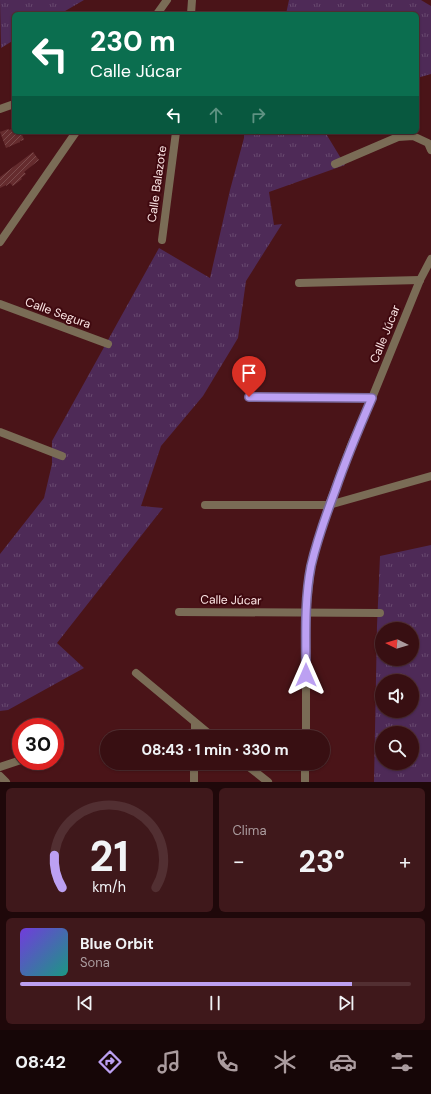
<!DOCTYPE html>
<html lang="es">
<head>
<meta charset="utf-8">
<style>
  body { margin:0; font-family:"DM Sans",sans-serif; background:#3f181b; color:#f1f3f6; height:100vh; display:flex; flex-direction:column; font-size:15px; white-space:nowrap }
  * { box-sizing:border-box; margin:0 }
  p { font-size:13px; color:#ab9c9f }
  .icon { flex:none; width:22px; height:22px; fill:none; stroke:currentColor; stroke-width:2; stroke-linecap:round; stroke-linejoin:round }
  .map { position:relative; height:782px; overflow:hidden }
  .side { display:flex; flex-direction:column; gap:6px; padding:6px; background:#1f080a; flex:1 }
  .side>* { flex:none }
  .banner { position:absolute; left:12px; top:12px; width:407px; height:122px; border-radius:6px; box-shadow:0 1px 3px #0004,0 0 0 1px #522f32; background:#0b6e4f; color:#fff; overflow:hidden }
  .needle { width:26px; rotate:275deg }
  .fabs { position:absolute; left:375px; top:622px; display:grid; gap:8px }
  .fabs a { display:grid; place-items:center; width:44px; height:44px; border-radius:50%; background:#380f12; box-shadow:0 1px 3px #0004,0 0 0 1px #522f32; font-size:20px }
  .speed { position:absolute; left:12px; top:718px; display:flex; gap:8px; font-size:20px; font-weight:700; text-align:center }
  .speed>* { display:grid; place-content:center; width:52px; height:52px; border-radius:50%; background:#380f12; box-shadow:0 1px 3px #0004,0 0 0 1px #522f32; line-height:1 }
  .speed .limit { border:6px solid #d22; background:#fff; color:#111 }
  .pin { position:absolute; display:grid; place-items:center; width:34px; height:34px; color:#fff; margin:-41px -17px; border-radius:50% 50% 50% 0; rotate:-45deg; box-shadow:0 0 4px #0007 }
  .pin .icon { rotate:45deg }
  .me { position:absolute; width:44px; margin:-22px; rotate:0deg; stroke-linejoin:round; filter:drop-shadow(0 0 3px #0008) }
  .turn { display:flex; align-items:center; gap:14px; height:84px; padding:0 12px; font-size:18px }
  .turn .icon { width:52px; height:52px; stroke-width:2.5 }
  .turn b { display:block; font-size:28px; line-height:34px }
  .lanes { display:flex; align-items:center; height:38px; padding:0 12px; background:#0003; justify-content:center; gap:20px; direction:ltr }
  .lanes .off { opacity:.35 }
  .big { font-size:30px; font-weight:700; line-height:1.1 }
  .side .widget { flex:1; display:flex; flex-direction:column; justify-content:center; gap:6px; min-width:0; padding:0 14px; border-radius:6px; background:#3f181b }
  .side .dial { align-items:center; gap:0 }
  .dial svg { height:104px; overflow:visible; fill:none; stroke:#522f32; stroke-width:7; stroke-linecap:round; text-anchor:middle }
  .dial text { fill:#f1f3f6; stroke:none }
  .song { display:flex; align-items:center; gap:12px }
  .cover { width:48px; height:48px; border-radius:6px; background:linear-gradient(135deg,hsl(260 70% 55%),hsl(170 70% 35%)) }
  .played { height:4px; border-radius:2px; background:linear-gradient(90deg,#bca0f2 85%,#522f32 85%) }
  .keys { display:flex; justify-content:space-around; direction:ltr }
  .heat { display:flex; justify-content:space-between; align-items:center; font-size:22px; direction:ltr }
  .side .tiles { flex:1; display:grid; gap:6px; grid-template-columns:1fr 1fr }
  .widget:last-child { grid-column:span 2 }
  .trip { position:absolute; left:100px; top:730px; width:230px; height:40px; border-radius:20px; background:#380f12; box-shadow:0 1px 3px #0004,0 0 0 1px #522f32; font-weight:700; line-height:40px; text-align:center }
  .dock { display:flex; height:64px; justify-content:space-around; align-items:center; background:#160607; color:#ab9c9f }
  .dock .icon { width:28px; height:28px }
  .dock .active { color:#bca0f2 }
  .dock b { font-size:18px; color:#f1f3f6 }
  .map>svg:first-child { display:block }
  .park { fill:url(#park-tufts); fill-rule:evenodd }
  .building { fill:url(#building-hatch) }
  .lines { fill:none; stroke-linecap:round; stroke-linejoin:round }
  .street { stroke:#7a6c56; stroke-width:8 }
  .route-casing { stroke:#7a689d; stroke-width:10 }
  .route { stroke:#bca0f2; stroke-width:7 }
  .labels { text-anchor:middle; stroke-width:4; stroke-linejoin:round; paint-order:stroke }
  .street-label { font-size:12px; fill:#fde7e6; stroke:#3f090f }
</style>
</head>
<body>
<div class="map">
<svg width="431" height="782" viewBox="0 0 431 782">
  <defs>
    <pattern id="park-tufts" width="24" height="20" patternUnits="userSpaceOnUse"><rect width="24" height="20" fill="#4e2a57"/><path d="M3 7l-1-3M5 7V3M7 7l1-3M15 17l-1-3M17 17v-4M19 17l1-3" fill="none" stroke="#68496f"/></pattern>
    <pattern id="building-hatch" width="6" height="6" patternUnits="userSpaceOnUse"><rect width="6" height="6" fill="#652c2e"/><path d="M-1 1l2-2M0 6l6-6M5 7l2-2" fill="none" stroke="#7c4b4c"/></pattern>
  </defs>
  <rect width="100%" height="100%" fill="#4a1418"/>
  <g class="park">
    <path d="M0 0H84L60 14H14V40L1 48Z"/>
    <path d="M289 0H421L431 6V74L417 78V14H286Z"/>
    <path d="M244 132H325L345 165 269 192 274 225 282 224 246 281 238 338 203 396 161 446 141 506 163 508 57 643 84 668 8 710 0 711V554L44 498 52 464V441L159 248 210 278 230 190 244 138Z"/>
    <path d="M431 545V782H374L377 626 380 556ZM382 629H412V659H382ZM382 681H412V711H382ZM382 733H412V763H382Z"/>
  </g>
  <g class="building">
    <path d="M14 128V132H21L24 140 20 141V142L6 148 0 132 8 129 9 130Z"/>
    <path d="M33 152 39 160 24 172 26 174 21 178 22 179 13 186 10 183 6 186V185L0 188V177Z"/>
  </g>
  <g class="lines">
    <g class="street">
      <path d="M157 14 167 0"/>
      <path d="M191 14 192 0"/>
      <path d="M0 109 14 104"/>
      <path d="M335 164 398 137 413 136 428 143 431 150"/>
      <path d="M162 240 176 132"/>
      <path d="M0 242 76 132"/>
      <path d="M299 283 420 280"/>
      <path d="M0 304 108 344"/>
      <path d="M249 397 372 398"/>
      <path d="M0 432 62 456"/>
      <path d="M205 505H329L431 476"/>
      <path d="M179 612 380 613"/>
      <path d="M136 673 213 737"/>
      <path d="M195 737V723"/>
      <path d="M306 737V613L311 566 319 537 329 505 352 443 372 398 420 280 431 259"/>
      <path d="M55 750 60 748"/>
      <path d="M244 763 268 782"/>
      <path d="M0 767 21 760"/>
      <path d="M0 776 6 782"/>
      <path d="M194 782V763"/>
      <path d="M305 782V763"/>
    </g>
  </g>
  <g class="lines">
    <g class="route-casing">
      <path id="route" d="M249 397 372 398C359 428 346 459 335 491 326 515 317 540 311 566 304 602 306 639 306 675"/>
    </g>
    <use href="#route" class="route"/>
  </g>
  <g class="labels">
    <g class="street-label">
      <text transform="translate(157 184) rotate(-82)" y="4">Calle Balazote</text>
      <text transform="translate(58 313) rotate(20)" y="4">Calle Segura</text>
      <text transform="translate(385 334) rotate(-68)" y="4">Calle Júcar</text>
      <text transform="translate(231 600) rotate(1)" y="4">Calle Júcar</text>
    </g>
  </g>
</svg>
<div class="fabs">
<a><svg class="needle" viewBox="-14 -14 28 28"><path d="M0-13l5 13h-10z" fill="#e53935"/><path d="M0 13l5-13h-10z" fill="#ab9c9f"/></svg></a>
<a><svg class="icon" aria-label="sound" viewBox="0 0 24 24"><path d="M4 9h4l5-4v14l-5-4H4zM17 9q2 3 0 6"/></svg></a>
<a><svg class="icon" aria-label="search" viewBox="0 0 24 24"><circle cx="10" cy="10" r="6"/><path d="M15 15l6 6"/></svg></a>
</div>
<div class="speed"><div class="limit">30</div></div>
<div class="pin" style="left:249px;top:397px;background:#d93025"><svg class="icon" aria-label="arrive" viewBox="0 0 24 24"><path d="M6 21V4h12l-3 4 3 4H6"/></svg></div>
<svg class="me" style="left:306px;top:675px" viewBox="-20 -20 40 40"><path d="M0-17L14 15 0 8-14 15z" fill="#bca0f2" stroke="#fff" stroke-width="4"/></svg>
<div class="trip">08:43 · 1 min · 330 m</div>
<div class="banner">
<div class="turn"><svg class="icon" aria-label="left" viewBox="0 0 24 24"><path d="M17 20v-9H6M10 6l-5 5 5 5"/></svg><div><b>230 m</b>Calle Júcar</div></div>
<div class="lanes"><svg class="icon" aria-label="left" viewBox="0 0 24 24"><path d="M17 20v-9H6M10 6l-5 5 5 5"/></svg><svg class="icon off" aria-label="ahead" viewBox="0 0 24 24"><path d="M12 20V5M6 11l6-6 6 6"/></svg><svg class="icon off" aria-label="right" viewBox="0 0 24 24"><path d="M7 20v-9h11M14 6l5 5-5 5"/></svg></div>
</div>
</div>
<section class="side">
<div class="tiles">
<div class="widget dial"><svg viewBox="0 0 100 80">
<path d="M14 69A42 42 0 1 1 86 69"/>
<path d="M14 69A42 42 0 0 1 8 44" stroke="#bca0f2"/>
<text x="50" y="56" font-size="32" font-weight="700">21</text>
<text x="50" y="72" font-size="11">km/h</text>
</svg></div>
<div class="widget"><p>Clima</p>
<div class="heat"><a>−</a><b class="big">23°</b><a>+</a></div>
</div>
<div class="widget">
<div class="song"><i class="cover"></i><div><b>Blue Orbit</b><p>Sona</p></div></div>
<div class="played"></div>
<div class="keys"><svg class="icon" aria-label="previous" viewBox="0 0 24 24"><path d="M18 5L8 12l10 7zM5 5v14"/></svg><svg class="icon" aria-label="pause" viewBox="0 0 24 24"><path d="M8 5v14M16 5v14"/></svg><svg class="icon" aria-label="next" viewBox="0 0 24 24"><path d="M6 5l10 7-10 7zM19 5v14"/></svg></div>
</div>
</div>
</section>
<nav class="dock">
<b>08:42</b>
<svg class="icon active" aria-label="directions" viewBox="0 0 24 24"><path d="M12 3l9 9-9 9-9-9zM9 14v-3h6M13 9l2 2-2 2"/></svg>
<svg class="icon" aria-label="music" viewBox="0 0 24 24"><path d="M9 18V5l10-2v13"/><circle cx="6" cy="18" r="3"/><circle cx="16" cy="16" r="3"/></svg>
<svg class="icon" aria-label="phone" viewBox="0 0 24 24"><path d="M5 4h4l2 5-3 2q2 4 5 5l2-3 5 2v4C11 20 4 13 5 4z"/></svg>
<svg class="icon" aria-label="climate" viewBox="0 0 24 24"><path d="M12 3v18M4 7l16 10M4 17L20 7"/></svg>
<svg class="icon" aria-label="car" viewBox="0 0 24 24"><path d="M5 17H2v-5l4-1 3-4h7l3 4 3 1v5h-3M9 17h6M6 11h13"/><circle cx="7" cy="17" r="2"/><circle cx="17" cy="17" r="2"/></svg>
<svg class="icon" aria-label="filters" viewBox="0 0 24 24"><path d="M4 7h16M4 17h16"/><circle cx="9" cy="7" r="2"/><circle cx="15" cy="17" r="2"/></svg>
</nav>
</body>
</html>
